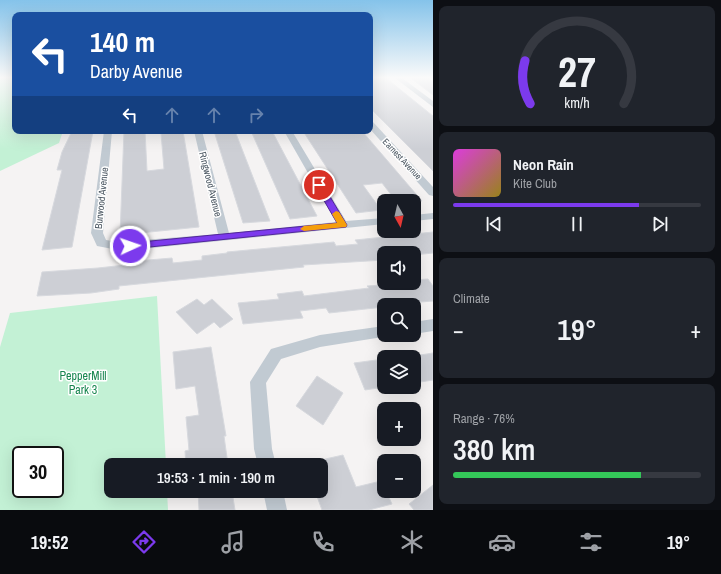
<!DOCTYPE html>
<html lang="en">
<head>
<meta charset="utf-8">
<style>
  body { margin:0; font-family:"Archivo Narrow",sans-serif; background:#20242c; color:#f1f3f6; height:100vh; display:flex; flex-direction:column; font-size:15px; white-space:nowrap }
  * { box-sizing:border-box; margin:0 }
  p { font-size:13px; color:#9ea1a6 }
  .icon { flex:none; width:22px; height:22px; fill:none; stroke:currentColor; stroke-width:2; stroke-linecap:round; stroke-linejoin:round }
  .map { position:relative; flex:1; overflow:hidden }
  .drawer { display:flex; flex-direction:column; gap:6px; padding:6px; background:#0d0f14; width:288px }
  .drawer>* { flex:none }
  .banner { position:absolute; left:12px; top:12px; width:361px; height:122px; border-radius:8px; box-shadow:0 4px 16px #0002; background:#1a4fa0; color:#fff; overflow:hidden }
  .needle { width:26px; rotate:172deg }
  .fabs { position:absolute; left:377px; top:194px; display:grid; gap:8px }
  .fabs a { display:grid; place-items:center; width:44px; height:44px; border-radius:8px; background:#171b24; box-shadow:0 4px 16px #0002; font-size:20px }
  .speed { position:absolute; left:12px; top:446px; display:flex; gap:8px; font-size:20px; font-weight:700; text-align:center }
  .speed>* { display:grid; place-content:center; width:52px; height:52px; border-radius:50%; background:#171b24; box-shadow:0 4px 16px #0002; line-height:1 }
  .speed .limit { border:2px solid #111; border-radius:6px; background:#fff; color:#111 }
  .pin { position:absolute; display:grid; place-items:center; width:34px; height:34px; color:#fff; margin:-17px; border:2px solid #fff; border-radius:50%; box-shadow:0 1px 4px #0007 }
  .me { position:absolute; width:44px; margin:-22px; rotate:87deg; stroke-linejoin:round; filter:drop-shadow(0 0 3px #0008) }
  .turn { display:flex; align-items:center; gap:14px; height:84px; padding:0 12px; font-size:18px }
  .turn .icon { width:52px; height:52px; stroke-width:2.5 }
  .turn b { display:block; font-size:28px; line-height:34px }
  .lanes { display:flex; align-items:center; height:38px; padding:0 12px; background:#0003; justify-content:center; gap:20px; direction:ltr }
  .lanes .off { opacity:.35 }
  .big { font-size:30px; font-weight:600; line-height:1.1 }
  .drawer .tile { flex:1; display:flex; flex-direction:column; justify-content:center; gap:6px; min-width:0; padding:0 14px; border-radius:8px; background:#20242c }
  .drawer .dial { align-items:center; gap:0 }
  .dial svg { height:104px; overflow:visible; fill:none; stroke:#363941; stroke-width:7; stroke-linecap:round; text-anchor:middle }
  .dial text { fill:#f1f3f6; stroke:none }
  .song { display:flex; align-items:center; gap:12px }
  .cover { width:48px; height:48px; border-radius:6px; background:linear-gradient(135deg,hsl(300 70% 55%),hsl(50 70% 35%)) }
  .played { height:4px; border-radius:2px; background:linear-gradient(90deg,#7c3aed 75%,#363941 75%) }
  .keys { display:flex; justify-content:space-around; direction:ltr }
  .heat { display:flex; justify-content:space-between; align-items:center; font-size:22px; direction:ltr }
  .charge { height:6px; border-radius:3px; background:linear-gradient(90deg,#34c759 76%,#363941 0) }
  .trip { position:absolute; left:104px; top:458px; width:224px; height:40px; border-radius:8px; background:#171b24; box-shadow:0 4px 16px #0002; font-weight:600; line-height:40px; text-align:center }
  .dock { display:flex; height:64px; justify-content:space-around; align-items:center; background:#090b0e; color:#9ea1a6 }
  .dock .icon { width:28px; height:28px }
  .dock .current { color:#7c3aed }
  .dock b { font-size:18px; color:#f1f3f6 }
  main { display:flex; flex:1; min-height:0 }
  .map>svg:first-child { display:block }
  .green { fill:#c3f1d5; fill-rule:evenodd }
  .building { fill:#cdcfd5; stroke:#d7d9de }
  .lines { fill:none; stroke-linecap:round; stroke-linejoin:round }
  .street { fill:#c1cad2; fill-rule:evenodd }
  .route { fill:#7c3aed; stroke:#51269a }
  .slow { fill:#f59e0b }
  .labels { text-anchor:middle; stroke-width:3; stroke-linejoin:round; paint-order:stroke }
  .far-street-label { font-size:9px; fill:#4a5661; stroke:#fff }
  .street-label { font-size:10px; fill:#4a5661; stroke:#fff }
  .near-park-label { font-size:12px; fill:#17864f; stroke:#fff }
</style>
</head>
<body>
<main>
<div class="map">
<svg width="433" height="510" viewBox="0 0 433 510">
  <rect width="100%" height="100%" fill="#f5f3f3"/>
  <g class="green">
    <path d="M0 78H15V131H63L59 143 0 171Z"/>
    <path d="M157 296 166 465H111V491H167L168 510H0V347L10 313ZM21 455H55V489H21Z"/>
  </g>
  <g class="building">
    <path d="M370 78H386L433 116V171L370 108Z"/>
    <path d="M428 78 433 82V95L412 79Z"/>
    <path d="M72 131H93L72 247 42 250 62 170H57L62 152Z"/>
    <path d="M124 131H145L147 171 164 169 161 133 183 131 199 227 120 235Z"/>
    <path d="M214 131H235L270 221 243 223Z"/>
    <path d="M251 131H272L317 216 290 219Z"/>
    <path d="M303 131H362L422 201H396L382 183 363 185 381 210 356 213Z"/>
    <path d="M433 232V253L414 255V253H384V260L303 265 304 267 119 286V289L91 293 37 296 42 272 98 268 125 265V262L172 258 173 263 202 260V256L227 253V252L334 242 336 246 358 244 355 240Z"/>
    <path d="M428 279 433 286V301L384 305V307L329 313 326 308 300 311 303 318 243 324 238 303 279 299 277 294 302 291 304 296 369 288 367 286 414 283V280Z"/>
    <path d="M197 299 204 305 212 299 233 319 220 328 214 322 197 334 176 312Z"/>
    <path d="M211 347 226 436H224L228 465H186L185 451 189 450 186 417 199 415 195 386 176 389 173 352Z"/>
    <path d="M433 353V380L414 383V356Z"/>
    <path d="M384 359V387L365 390 354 363Z"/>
    <path d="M317 376 343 393 323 425 296 406Z"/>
    <path d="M343 455 356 487 381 481 392 504 369 510H322L315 491H321V460Z"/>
    <path d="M433 485V510H414L409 504Z"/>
    <path d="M198 491H232L235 510H199Z"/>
  </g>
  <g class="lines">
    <g class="street">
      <path d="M395 78H402L433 101V107Z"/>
      <path d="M370 122H373L433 187V196L429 195 370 129Z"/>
      <path d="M104 131H112L103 233 106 240 118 242 218 234 194 131H202L229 233 336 222 284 131H292L346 221 384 218V224L152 248 118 250 97 246 91 233Z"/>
      <path d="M433 213V219L414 221V215Z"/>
      <path d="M433 319V331L414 334V322Z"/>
      <path d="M384 326V335H390L389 336 320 347 281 359 266 383 272 449 276 465H258L254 449 250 382 271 349 320 335Z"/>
      <path d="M263 491H283L287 510H267Z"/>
    </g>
  </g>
  <linearGradient id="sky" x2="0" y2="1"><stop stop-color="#85c3ea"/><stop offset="0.52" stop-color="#fafafa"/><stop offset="1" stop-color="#fafafa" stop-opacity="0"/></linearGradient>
  <rect width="433" height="149" fill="url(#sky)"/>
  <path class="route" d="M317 183 323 185 347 225 346 227 130 249 125 246 130 243 337 223 315 185Z"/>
  <path class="slow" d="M336 211 339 212 347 225 346 227 304 231 300 229 304 226 337 223 332 214Z"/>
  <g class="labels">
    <g class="far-street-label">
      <text transform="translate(402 159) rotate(47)" y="3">Earnest Avenue</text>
    </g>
    <g class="street-label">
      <text transform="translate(211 184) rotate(76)" y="4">Ringwood Avenue</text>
      <text transform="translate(101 198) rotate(-84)" y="4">Burwood Avenue</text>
    </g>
    <g class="near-park-label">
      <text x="83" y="380">PepperMill<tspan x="83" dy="14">Park 3</tspan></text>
    </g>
  </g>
</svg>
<div class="fabs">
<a><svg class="needle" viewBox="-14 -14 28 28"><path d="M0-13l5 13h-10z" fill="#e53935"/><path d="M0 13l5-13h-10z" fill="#9ea1a6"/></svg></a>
<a><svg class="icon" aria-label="sound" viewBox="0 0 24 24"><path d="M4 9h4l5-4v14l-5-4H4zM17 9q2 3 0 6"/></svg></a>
<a><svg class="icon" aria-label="search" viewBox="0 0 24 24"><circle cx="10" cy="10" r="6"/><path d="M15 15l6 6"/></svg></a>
<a><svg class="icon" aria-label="layers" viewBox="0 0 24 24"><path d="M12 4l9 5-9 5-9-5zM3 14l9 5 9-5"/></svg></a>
<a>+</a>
<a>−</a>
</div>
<div class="speed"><div class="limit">30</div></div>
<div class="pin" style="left:319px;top:185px;background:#d93025"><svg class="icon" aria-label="arrive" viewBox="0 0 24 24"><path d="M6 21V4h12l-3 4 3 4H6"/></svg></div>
<svg class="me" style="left:130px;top:246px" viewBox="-20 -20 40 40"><circle r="17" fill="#7c3aed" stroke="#fff" stroke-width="3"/><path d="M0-11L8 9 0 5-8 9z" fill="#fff"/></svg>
<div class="trip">19:53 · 1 min · 190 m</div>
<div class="banner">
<div class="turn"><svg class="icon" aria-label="left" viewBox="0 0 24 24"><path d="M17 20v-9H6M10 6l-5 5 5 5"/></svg><div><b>140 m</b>Darby Avenue</div></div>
<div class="lanes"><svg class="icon" aria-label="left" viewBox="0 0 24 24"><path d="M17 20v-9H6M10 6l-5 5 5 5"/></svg><svg class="icon off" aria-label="ahead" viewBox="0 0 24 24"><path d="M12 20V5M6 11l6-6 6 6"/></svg><svg class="icon off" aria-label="ahead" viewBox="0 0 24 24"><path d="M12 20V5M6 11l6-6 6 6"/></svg><svg class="icon off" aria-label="right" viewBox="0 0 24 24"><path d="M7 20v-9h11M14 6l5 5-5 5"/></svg></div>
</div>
</div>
<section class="drawer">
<div class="tile dial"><svg viewBox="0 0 100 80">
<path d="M14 69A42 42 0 1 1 86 69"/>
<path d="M14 69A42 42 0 0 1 10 36" stroke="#7c3aed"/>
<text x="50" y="56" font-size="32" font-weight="700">27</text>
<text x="50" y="72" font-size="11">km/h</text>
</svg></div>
<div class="tile">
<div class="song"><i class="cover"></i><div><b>Neon Rain</b><p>Kite Club</p></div></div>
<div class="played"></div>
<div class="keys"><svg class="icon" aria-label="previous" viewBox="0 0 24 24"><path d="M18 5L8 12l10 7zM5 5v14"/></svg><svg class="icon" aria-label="pause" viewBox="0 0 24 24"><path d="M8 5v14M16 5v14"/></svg><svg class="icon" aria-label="next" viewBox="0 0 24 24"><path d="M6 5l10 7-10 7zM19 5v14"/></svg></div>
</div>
<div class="tile"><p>Climate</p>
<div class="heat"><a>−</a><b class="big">19°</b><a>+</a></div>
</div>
<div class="tile"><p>Range · 76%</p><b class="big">380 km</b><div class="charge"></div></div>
</section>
</main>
<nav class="dock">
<b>19:52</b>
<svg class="icon current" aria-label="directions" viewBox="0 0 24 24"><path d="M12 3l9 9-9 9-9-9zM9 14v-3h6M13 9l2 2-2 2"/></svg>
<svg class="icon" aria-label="music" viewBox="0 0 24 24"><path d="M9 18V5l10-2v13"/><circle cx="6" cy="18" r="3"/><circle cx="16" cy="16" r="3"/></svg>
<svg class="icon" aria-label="phone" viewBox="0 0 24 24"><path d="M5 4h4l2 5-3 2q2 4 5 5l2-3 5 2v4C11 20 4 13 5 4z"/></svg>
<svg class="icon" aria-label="climate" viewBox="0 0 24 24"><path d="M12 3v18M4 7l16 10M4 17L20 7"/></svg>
<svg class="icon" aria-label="car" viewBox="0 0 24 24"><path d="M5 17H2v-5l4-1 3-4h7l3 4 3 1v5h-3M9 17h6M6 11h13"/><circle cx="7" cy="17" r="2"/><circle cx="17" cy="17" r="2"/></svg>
<svg class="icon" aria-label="filters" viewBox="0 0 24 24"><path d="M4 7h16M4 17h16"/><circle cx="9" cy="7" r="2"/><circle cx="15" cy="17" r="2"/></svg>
<b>19°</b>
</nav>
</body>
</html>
